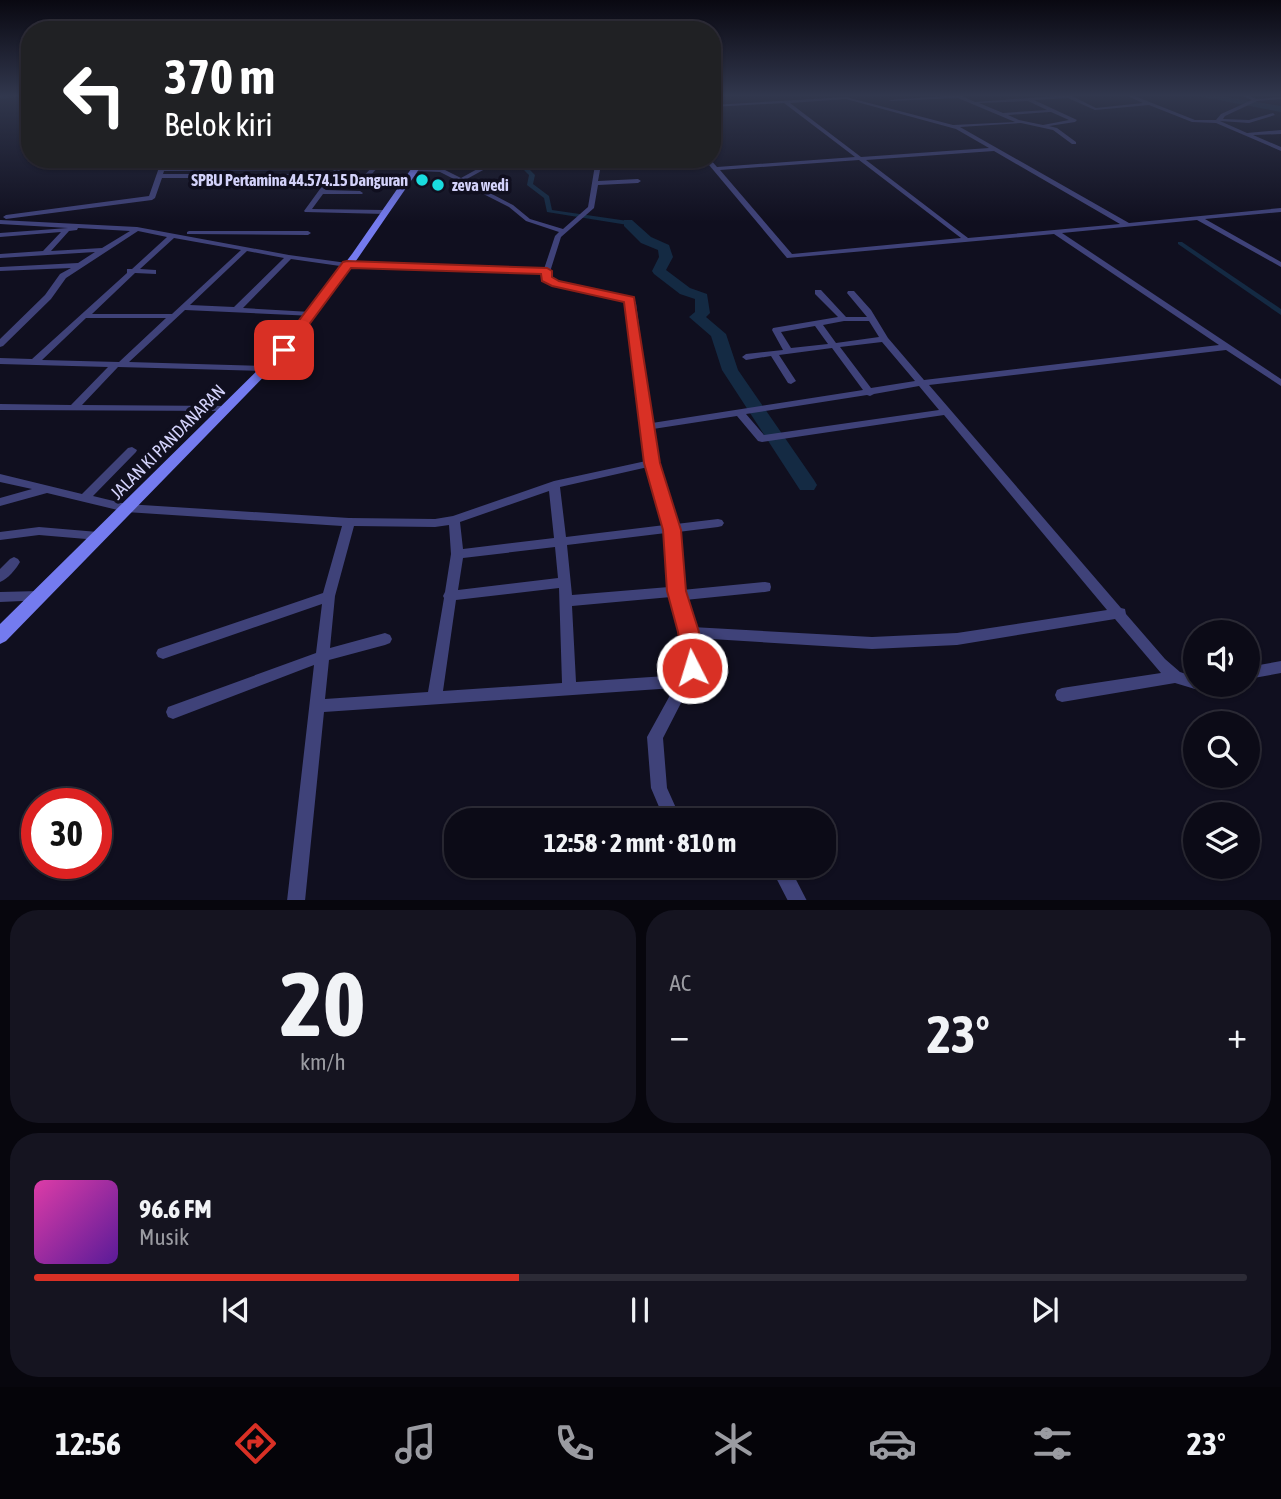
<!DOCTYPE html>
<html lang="id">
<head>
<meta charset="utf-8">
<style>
  body { margin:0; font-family:"Asap Condensed",sans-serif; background:#151420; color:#f1f3f6; height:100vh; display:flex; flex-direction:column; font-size:26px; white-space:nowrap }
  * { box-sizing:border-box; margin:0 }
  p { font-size:23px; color:#9a9ba1 }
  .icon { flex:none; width:38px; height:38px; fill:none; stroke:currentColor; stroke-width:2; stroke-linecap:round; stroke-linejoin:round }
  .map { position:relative; height:900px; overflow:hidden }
  .drawer { display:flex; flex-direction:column; gap:10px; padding:10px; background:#07060d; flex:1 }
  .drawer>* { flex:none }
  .guide { position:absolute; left:21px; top:21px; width:700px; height:147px; border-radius:28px; box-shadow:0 2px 5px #0004,0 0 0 2px #2c2b36; background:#202124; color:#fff; overflow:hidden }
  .tools { position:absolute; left:1183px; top:620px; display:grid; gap:14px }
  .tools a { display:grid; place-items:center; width:77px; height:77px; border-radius:50%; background:#0c0b17; box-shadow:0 2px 5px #0004,0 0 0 2px #2c2b36; font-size:35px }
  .speed { position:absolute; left:21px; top:788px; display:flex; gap:14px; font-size:35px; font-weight:700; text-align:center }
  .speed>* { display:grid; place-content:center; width:91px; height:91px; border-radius:50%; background:#0c0b17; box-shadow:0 2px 5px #0004,0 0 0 2px #2c2b36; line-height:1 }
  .speed .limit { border:10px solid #d22; background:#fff; color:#111 }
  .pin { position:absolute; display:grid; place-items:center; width:60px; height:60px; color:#fff; margin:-30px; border-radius:14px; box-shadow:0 4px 10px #0006 }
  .me { position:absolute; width:77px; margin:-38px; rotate:355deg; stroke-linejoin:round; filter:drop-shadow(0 0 5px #0008) }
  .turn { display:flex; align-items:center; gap:24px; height:147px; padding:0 28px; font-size:32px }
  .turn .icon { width:91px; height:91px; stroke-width:2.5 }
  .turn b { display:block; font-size:49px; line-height:60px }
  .big { font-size:52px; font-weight:700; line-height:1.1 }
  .drawer .widget { flex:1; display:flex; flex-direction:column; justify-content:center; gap:10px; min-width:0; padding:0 24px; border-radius:28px; background:#151420 }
  .drawer .dial { align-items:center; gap:0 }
  .dial b { font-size:91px; line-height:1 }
  .song { display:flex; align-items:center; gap:21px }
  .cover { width:84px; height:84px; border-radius:10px; background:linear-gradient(135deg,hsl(320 70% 55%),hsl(270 70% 35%)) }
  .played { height:7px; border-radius:4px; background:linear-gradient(90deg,#d93025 40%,#2c2b36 40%) }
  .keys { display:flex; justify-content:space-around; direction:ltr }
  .heat { display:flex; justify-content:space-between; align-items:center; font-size:38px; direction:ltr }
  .drawer .tiles { flex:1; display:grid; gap:10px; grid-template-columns:1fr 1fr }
  .widget:last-child { grid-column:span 2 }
  .trip { position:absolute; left:444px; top:808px; width:392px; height:70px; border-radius:28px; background:#0c0b17; box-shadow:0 2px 5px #0004,0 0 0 2px #2c2b36; font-weight:700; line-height:70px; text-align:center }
  .dock { display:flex; height:112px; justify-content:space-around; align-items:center; background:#050409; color:#9a9ba1 }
  .dock .icon { width:49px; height:49px }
  .dock .current { color:#d93025 }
  .dock b { font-size:32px; color:#f1f3f6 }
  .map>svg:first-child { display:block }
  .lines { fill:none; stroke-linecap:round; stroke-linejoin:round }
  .stream { stroke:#142a43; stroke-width:2 }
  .canal { fill:#142a43; fill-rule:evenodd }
  .river { fill:#142a43; fill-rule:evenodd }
  .minor { fill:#3f4279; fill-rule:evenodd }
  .secondary { fill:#747bef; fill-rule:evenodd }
  .route { fill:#d93025; stroke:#8d1f18; stroke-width:2 }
  .poi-dot { fill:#19dcdf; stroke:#100f1f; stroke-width:2.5 }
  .labels { text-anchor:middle; stroke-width:7; stroke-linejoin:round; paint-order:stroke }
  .far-poi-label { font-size:16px; font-weight:bold; fill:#d3d2fa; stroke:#100f1f; text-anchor:end }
  .street-label { font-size:18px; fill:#d3d2fa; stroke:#100f1f }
</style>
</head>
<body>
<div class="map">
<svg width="1281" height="901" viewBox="0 0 1281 901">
  <rect width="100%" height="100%" fill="#100f1f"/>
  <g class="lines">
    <path class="stream" d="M0 98 24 95"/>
    <g class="canal">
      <path d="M530 159H536L530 170 535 175 533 184 549 196 552 210 628 221 631 223 628 225 547 212 544 198 527 185 529 175 524 170Z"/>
      <path d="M1178 242H1182L1281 309V315L1178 244Z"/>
    </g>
    <g class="river">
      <path d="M1192 95H1214L1281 106V112Z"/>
      <path d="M624 220H632L651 237 669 245 673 257 666 270 690 288 707 294 710 313 706 317 726 334 738 370 814 480 817 485 814 490H800L722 370 711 336 689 317 695 312V299L680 294 654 274 652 271 659 257 658 250 641 243 624 226Z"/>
    </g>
    <g class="minor">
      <path d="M0 95H14L0 97Z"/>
      <path d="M960 95 975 102 1070 95 1096 108 1143 103 1125 95H1132L1195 120H1216L1221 114 1252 100 1240 95H1248L1256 99 1281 97V99L1257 101 1225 116 1223 119 1249 120 1273 113 1275 115 1249 123 1220 121 1247 133 1281 130V134L1253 135 1281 147V151L1216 123 1192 122 1149 105 1095 110 1068 98 1034 100 1077 120 1075 122 1049 126 1057 128 1076 142V144H1072L1053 130 1021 123 960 127 1129 223 1281 208V212L1205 219 1281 262V267L1197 220 1062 233 1281 379V386L1226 350 929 385 1121 608 1125 609 1126 614 1165 659 1180 672 1195 677V684H1202L1200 688 1195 689 1175 683 1062 702 1057 700 1055 695 1057 690 1062 688 1161 673 1115 619 957 645 872 649 695 638 699 655V668L663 738 667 788 676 808 683 815 685 821H665L651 788 647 737 674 688 324 712 305 901H287L314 665 173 719 168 717 166 712 168 707 316 653 322 604 163 659 158 657 156 653 158 649 323 593 342 526 126 512 47 493 0 506V498L32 489 0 482V474L82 494 128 448 132 447 137 450 136 452 93 496 126 504 349 518 435 519 453 516 554 481 646 461 628 303 627 301 553 286 542 278V273L347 267 291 259 243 308 311 312 315 314 314 316 185 310 129 362 266 366 271 369 269 371 118 367 82 405 226 406 231 409 229 411 0 410V404L71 405 108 367 0 364V358L32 359 127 273V269H132L167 237 138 231 66 278 51 299 3 346 0 347V339L45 295 60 274 71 268 0 271V267L78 263 95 252 0 258V254L43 251 61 232 0 237V233L68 228 0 224V220L137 227 289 255 347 263 544 269 555 236 559 232 526 221 509 207 440 172 417 171 414 169 417 167 441 168 461 178 481 167H485V169L465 180 513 205 530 219 563 229 588 207 596 159H602L598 181 638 179 641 181 638 183 598 185 594 208 561 237 549 275 558 282 633 297 636 303 652 423 863 390 832 348 779 355 796 381 791 384 788 383 771 356 746 360 742 357 746 354 783 350 772 330 773 328 838 317 815 294V290H821L846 317H867L847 293 848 291H854L871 310 888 338 924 380 1219 345 1054 234 787 258 704 159H710L717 167 855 157 784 103 712 107V105L846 97 953 125 1015 122 958 98 891 101 889 100ZM846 99 956 129 989 148 861 157 790 103ZM1028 101 1047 110 1003 113 979 103ZM1049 112H1051L1069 120 1043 125 1019 120 1008 115ZM994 151 1120 224 968 238 866 160ZM859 160 961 238 792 254 720 170ZM78 228 130 231 102 248 51 251 69 231 77 230ZM174 238 241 250 172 314H92L135 273 156 274V270L140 269ZM247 251 284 258 234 307 190 305ZM86 318H166L119 362 42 360ZM844 321H869L879 337 836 343 823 325ZM815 326 828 344 791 348 781 332ZM882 342 915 381 871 388 840 347ZM919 386 939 410 764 435 746 414 867 395 870 396 874 394ZM944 415 1107 610 957 633 872 637 692 627 685 600 765 592 770 591 771 587 770 583 765 582 682 590 678 532 718 527 722 526 724 523 722 520 718 519 676 524 657 463 653 429 737 416 758 441 762 442ZM648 467 665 525 566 537 560 487ZM549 491 554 538 463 549 460 522ZM449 525 451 554 445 592 443 596 444 598 428 692 325 699 329 660 385 645 390 643 392 639 390 635 385 633 330 648 335 596 354 526 435 527ZM666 533 669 587 572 595 567 545ZM555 547 558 578 458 590 463 558ZM559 588 562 683 443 691 456 600ZM671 597C676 618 691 656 681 675L576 682 572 606Z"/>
      <path d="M162 159H185L167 162 165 167 337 166 342 159H348L325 190 360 191 363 193 362 194H323L312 209 385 210 388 212 385 214 305 212 304 211 328 178H162L155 198 152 200 6 219 3 217 6 215 149 196ZM334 170 331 174H163L164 171Z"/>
      <path d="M379 159H385L371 175 409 176 412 178 409 180 364 178V176Z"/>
      <path d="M189 231H308L311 233 308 235 187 234V232Z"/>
      <path d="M39 527 98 532 102 533 104 536 102 539 98 540 39 535 0 540V532Z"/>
      <path d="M14 557 18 559 20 562C16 569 8 579 0 582V569L10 559Z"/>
      <path d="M40 591 45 592 46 596 45 600 0 602V592Z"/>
      <path d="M1281 661V673L1248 679V667Z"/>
      <path d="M770 866H789L807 901H788Z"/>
    </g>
    <path class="secondary" d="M418 159H426L358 258 288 352 6 641 0 644V624L280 348 352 254Z"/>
  </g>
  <linearGradient id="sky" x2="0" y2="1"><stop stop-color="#090811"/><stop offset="0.43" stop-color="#31374d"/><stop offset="1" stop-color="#31374d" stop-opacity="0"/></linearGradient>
  <rect width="1281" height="222" fill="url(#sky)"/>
  <path class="route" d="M347 261 547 268 552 271V277L559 281 634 297 660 463 681 530 686 591 699 632 703 668 700 675 692 678 684 675 678 632 667 591 663 530 644 463 624 302 552 286 542 281 541 274 351 268 288 353H279V347L343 262Z"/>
  <g class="poi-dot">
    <circle cx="422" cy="180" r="7"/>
    <circle cx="438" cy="185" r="7"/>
  </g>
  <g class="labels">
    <g class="far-poi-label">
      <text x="408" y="186">SPBU Pertamina 44.574.15 Danguran</text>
      <text x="452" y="191" text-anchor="start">zeva wedi</text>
    </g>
    <g class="street-label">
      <text transform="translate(168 442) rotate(-45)" y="6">JALAN KI PANDANARAN</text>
    </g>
  </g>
</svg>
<div class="tools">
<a><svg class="icon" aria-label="sound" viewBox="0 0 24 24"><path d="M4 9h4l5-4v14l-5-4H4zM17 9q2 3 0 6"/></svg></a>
<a><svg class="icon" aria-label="search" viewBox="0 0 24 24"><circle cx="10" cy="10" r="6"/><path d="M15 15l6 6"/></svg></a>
<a><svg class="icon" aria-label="layers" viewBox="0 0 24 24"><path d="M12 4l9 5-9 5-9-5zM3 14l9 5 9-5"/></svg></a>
</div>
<div class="speed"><div class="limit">30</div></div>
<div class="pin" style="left:284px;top:350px;background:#d93025"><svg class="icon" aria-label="arrive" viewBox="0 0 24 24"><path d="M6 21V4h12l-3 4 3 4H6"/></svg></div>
<svg class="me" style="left:692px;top:668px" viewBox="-20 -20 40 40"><circle r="17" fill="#d93025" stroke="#fff" stroke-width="3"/><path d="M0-11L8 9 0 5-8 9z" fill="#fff"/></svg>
<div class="trip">12:58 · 2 mnt · 810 m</div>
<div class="guide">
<div class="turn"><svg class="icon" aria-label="left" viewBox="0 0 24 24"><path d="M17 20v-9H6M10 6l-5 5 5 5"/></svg><div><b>370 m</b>Belok kiri</div></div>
</div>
</div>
<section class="drawer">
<div class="tiles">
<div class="widget dial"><b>20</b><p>km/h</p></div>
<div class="widget"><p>AC</p>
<div class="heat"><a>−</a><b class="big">23°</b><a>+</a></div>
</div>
<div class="widget">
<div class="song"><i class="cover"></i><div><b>96.6 FM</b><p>Musik</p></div></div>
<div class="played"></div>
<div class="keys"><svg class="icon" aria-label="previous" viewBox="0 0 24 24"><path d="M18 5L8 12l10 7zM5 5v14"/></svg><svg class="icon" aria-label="pause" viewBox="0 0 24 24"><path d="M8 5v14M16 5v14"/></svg><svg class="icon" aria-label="next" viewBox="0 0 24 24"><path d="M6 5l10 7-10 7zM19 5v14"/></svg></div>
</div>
</div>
</section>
<nav class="dock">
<b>12:56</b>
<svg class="icon current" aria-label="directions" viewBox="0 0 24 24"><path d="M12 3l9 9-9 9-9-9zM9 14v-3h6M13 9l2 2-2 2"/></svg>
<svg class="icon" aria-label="music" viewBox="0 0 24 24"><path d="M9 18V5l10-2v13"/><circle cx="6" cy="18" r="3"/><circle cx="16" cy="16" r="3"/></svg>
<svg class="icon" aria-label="phone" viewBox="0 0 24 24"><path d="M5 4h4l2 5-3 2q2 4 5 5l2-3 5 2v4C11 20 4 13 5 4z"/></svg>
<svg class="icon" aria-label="climate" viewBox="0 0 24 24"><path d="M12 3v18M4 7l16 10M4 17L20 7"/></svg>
<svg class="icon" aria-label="car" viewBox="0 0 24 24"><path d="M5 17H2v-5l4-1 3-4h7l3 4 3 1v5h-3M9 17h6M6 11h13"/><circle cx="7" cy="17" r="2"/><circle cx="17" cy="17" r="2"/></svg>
<svg class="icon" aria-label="filters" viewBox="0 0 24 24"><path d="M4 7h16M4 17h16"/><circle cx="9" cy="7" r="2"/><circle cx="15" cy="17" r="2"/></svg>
<b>23°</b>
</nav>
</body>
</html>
